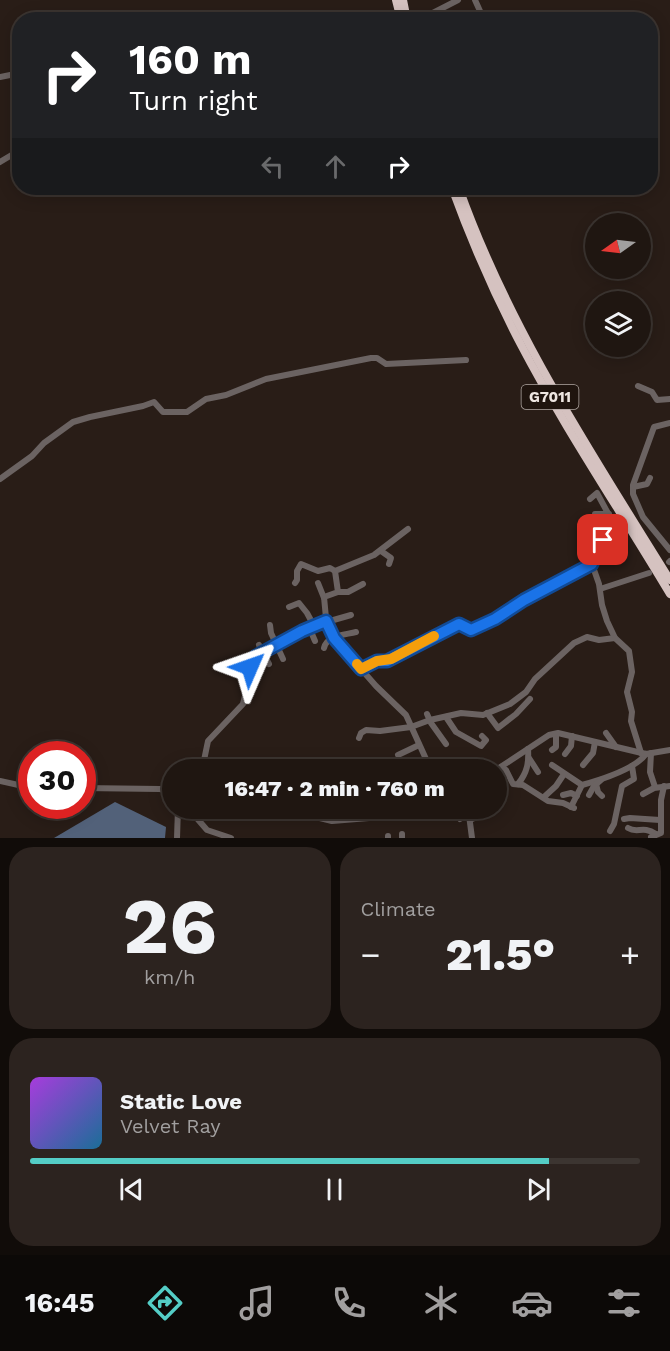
<!DOCTYPE html>
<html lang="en">
<head>
<meta charset="utf-8">
<style>
  body { margin:0; font-family:"Work Sans",sans-serif; background:#2c231f; color:#f1f3f6; height:100vh; display:flex; flex-direction:column; font-size:22px; white-space:nowrap }
  * { box-sizing:border-box; margin:0 }
  p { font-size:20px; color:#a19f9f }
  .icon { flex:none; width:33px; height:33px; fill:none; stroke:currentColor; stroke-width:2; stroke-linecap:round; stroke-linejoin:round }
  .map { position:relative; height:838px; overflow:hidden }
  .sheet { display:flex; flex-direction:column; gap:9px; padding:9px; background:#110c09; flex:1 }
  .sheet>* { flex:none }
  .guide { position:absolute; left:12px; top:12px; width:646px; height:183px; border-radius:24px; box-shadow:0 3px 15px #0003,0 0 0 2px #3c3531; background:#202124; color:#fff; overflow:hidden }
  .needle { width:39px; rotate:256deg }
  .buttons { position:absolute; left:585px; top:213px; display:grid; gap:12px }
  .buttons a { display:grid; place-items:center; width:66px; height:66px; border-radius:50%; background:#1f1611; box-shadow:0 3px 15px #0003,0 0 0 2px #3c3531; font-size:30px }
  .speed { position:absolute; left:18px; top:741px; display:flex; gap:12px; font-size:30px; font-weight:700; text-align:center }
  .speed>* { display:grid; place-content:center; width:78px; height:78px; border-radius:50%; background:#1f1611; box-shadow:0 3px 15px #0003,0 0 0 2px #3c3531; line-height:1 }
  .speed .limit { border:9px solid #d22; background:#fff; color:#111 }
  .pin { position:absolute; display:grid; place-items:center; width:51px; height:51px; color:#fff; margin:-26px; border-radius:12px; box-shadow:0 3px 9px #0006 }
  .me { position:absolute; width:66px; margin:-33px; rotate:47deg; stroke-linejoin:round; filter:drop-shadow(0 0 4px #0008) }
  .turn { display:flex; align-items:center; gap:21px; height:126px; padding:0 18px; font-size:27px }
  .turn .icon { width:78px; height:78px; stroke-width:2.5 }
  .turn b { display:block; font-size:42px; line-height:51px }
  .lanes { display:flex; align-items:center; height:57px; padding:0 18px; background:#0003; justify-content:center; gap:30px; direction:ltr }
  .lanes .off { opacity:.35 }
  .big { font-size:45px; font-weight:800; line-height:1.1 }
  .sheet .widget { flex:1; display:flex; flex-direction:column; justify-content:center; gap:9px; min-width:0; padding:0 21px; border-radius:24px; background:#2c231f }
  .sheet .dial { align-items:center; gap:0 }
  .dial b { font-size:78px; line-height:1 }
  .song { display:flex; align-items:center; gap:18px }
  .cover { width:72px; height:72px; border-radius:9px; background:linear-gradient(135deg,hsl(280 70% 55%),hsl(200 70% 35%)) }
  .played { height:6px; border-radius:3px; background:linear-gradient(90deg,#54cdc6 85%,#3c3531 85%) }
  .keys { display:flex; justify-content:space-around; direction:ltr }
  .heat { display:flex; justify-content:space-between; align-items:center; font-size:33px; direction:ltr }
  .sheet .tiles { flex:1; display:grid; gap:9px; grid-template-columns:1fr 1fr }
  .widget:last-child { grid-column:span 2 }
  .trip { position:absolute; left:162px; top:759px; width:345px; height:60px; border-radius:30px; background:#1f1611; box-shadow:0 3px 15px #0003,0 0 0 2px #3c3531; font-weight:800; line-height:60px; text-align:center }
  .tabs { display:flex; height:96px; justify-content:space-around; align-items:center; background:#0c0907; color:#a19f9f }
  .tabs .icon { width:42px; height:42px }
  .tabs .selected { color:#54cdc6 }
  .tabs b { font-size:27px; color:#f1f3f6 }
  .map>svg:first-child { display:block }
  .water { fill:#526179 }
  .lines { fill:none; stroke-linecap:round; stroke-linejoin:round }
  .minor { stroke:#6b6362; stroke-width:6 }
  .highway { stroke:#d5c2c0; stroke-width:8 }
  .route-casing { stroke:#114b97; stroke-width:15 }
  .route { stroke:#1a73e8; stroke-width:10 }
  .slow { stroke:#f59e0b; stroke-width:10 }
  .labels { text-anchor:middle; stroke-width:6; stroke-linejoin:round; paint-order:stroke }
  .shield { fill:#1f140e; stroke:#b0a7a2; stroke-width:1.5 }
  .shield-label { font-size:15px; font-weight:bold; fill:#eee6e1 }
</style>
</head>
<body>
<div class="map">
<svg width="670" height="838" viewBox="0 0 670 838">
  <rect width="100%" height="100%" fill="#291d17"/>
  <path class="water" d="M115 802 166 827 165 838H54Z"/>
  <g class="lines">
    <g class="minor">
      <path d="M475 0 480 11"/>
      <path d="M424 20 423 18 458 0"/>
      <path d="M0 77 20 73"/>
      <path d="M0 162 20 150"/>
      <path d="M638 386 652 392 657 400 670 399"/>
      <path d="M670 423 654 427 633 485V494L643 517 670 550"/>
      <path d="M0 479 32 456 44 443 73 422 90 417 143 406 154 402 163 412H187L206 399 226 395 266 379 371 358H377L386 364 466 360"/>
      <path d="M633 487 647 484 650 478"/>
      <path d="M590 499 597 493 610 517 613 527 609 536 599 545 592 564 599 584 602 605 607 621 615 638 629 651 632 672 627 692 632 712 631 721 641 753"/>
      <path d="M595 514H609"/>
      <path d="M408 529 374 555 335 571 338 592 324 597 326 618 333 637 376 686 406 715 431 770"/>
      <path d="M381 551 391 558 389 564"/>
      <path d="M669 562 670 561"/>
      <path d="M295 583 297 580V571L301 564 318 571 330 568 335 571"/>
      <path d="M318 583 324 598"/>
      <path d="M600 589 649 573"/>
      <path d="M338 592H348L363 584"/>
      <path d="M289 607 299 603 307 613 314 626"/>
      <path d="M270 625 271 633 283 659"/>
      <path d="M309 627 315 641"/>
      <path d="M259 645 269 664"/>
      <path d="M324 648C327 635 344 635 356 632"/>
      <path d="M361 669 375 662 391 659 459 624 462 623 471 630 477 628 592 564"/>
      <path d="M487 713 498 728 516 714 530 699"/>
      <path d="M427 714 431 723 446 744"/>
      <path d="M446 717 456 732 481 746 486 740 482 736"/>
      <path d="M606 733 616 747"/>
      <path d="M359 738 361 733 366 730 380 731 411 727 430 720 461 713 483 715 510 704 526 692 535 679 574 643 587 637 599 640 615 638"/>
      <path d="M552 750 556 747V734"/>
      <path d="M651 753 650 772 655 787"/>
      <path d="M565 754 571 746 572 736"/>
      <path d="M398 755 419 745"/>
      <path d="M529 758 538 772"/>
      <path d="M386 765 388 770"/>
      <path d="M552 765 582 785C600 780 635 769 646 754"/>
      <path d="M583 765 593 753 595 742"/>
      <path d="M501 767 506 770 513 784 523 785 548 801 563 803 574 808"/>
      <path d="M202 770 208 741 243 704 254 658 309 627 351 615"/>
      <path d="M496 770 549 735 558 733 646 754 670 750"/>
      <path d="M0 781 32 788"/>
      <path d="M518 784C527 773 529 763 528 749"/>
      <path d="M596 784 598 792 602 796"/>
      <path d="M82 788 160 789 172 792"/>
      <path d="M643 794 654 788 670 786"/>
      <path d="M563 795 571 793 577 796"/>
      <path d="M589 795 594 786 601 780"/>
      <path d="M544 797 556 786 564 774"/>
      <path d="M571 807 582 785"/>
      <path d="M188 808 207 830 231 838"/>
      <path d="M279 808 332 821 369 818 423 808"/>
      <path d="M466 808 469 815 472 838"/>
      <path d="M189 810 204 808"/>
      <path d="M460 819 469 814"/>
      <path d="M624 819 630 818 660 820"/>
      <path d="M470 820 491 810"/>
      <path d="M628 828C638 834 642 825 656 834"/>
      <path d="M610 831 614 824 622 786 634 779 632 766"/>
      <path d="M388 836V838"/>
      <path d="M651 837 661 833V800L664 786"/>
      <path d="M177 838 178 808"/>
      <path d="M402 838V834"/>
    </g>
    <g class="highway">
      <path d="M396 0 401 20"/>
      <path d="M403 0 407 20"/>
      <path d="M452 188C471 240 494 293 520 343 565 429 620 510 670 594"/>
      <path d="M459 188C509 329 592 454 670 580"/>
    </g>
  </g>
  <g class="lines">
    <g class="route-casing">
      <path id="route" d="M250 667 252 660 256 656 302 631 326 621 334 638 361 669 377 661H387L459 624 471 630 495 619 524 600 592 564 595 553 603 540"/>
    </g>
    <use href="#route" class="route"/>
    <path class="slow" d="M357 664 361 669 377 661 391 659 434 636"/>
  </g>
  <g class="labels">
    <rect class="shield" x="521.5" y="385" width="57" height="24" rx="4.5"/>
    <g class="shield-label">
      <text x="550" y="402">G7011</text>
    </g>
  </g>
</svg>
<div class="buttons">
<a><svg class="needle" viewBox="-14 -14 28 28"><path d="M0-13l5 13h-10z" fill="#e53935"/><path d="M0 13l5-13h-10z" fill="#a19f9f"/></svg></a>
<a><svg class="icon" aria-label="layers" viewBox="0 0 24 24"><path d="M12 4l9 5-9 5-9-5zM3 14l9 5 9-5"/></svg></a>
</div>
<div class="speed"><div class="limit">30</div></div>
<div class="pin" style="left:603px;top:540px;background:#d93025"><svg class="icon" aria-label="arrive" viewBox="0 0 24 24"><path d="M6 21V4h12l-3 4 3 4H6"/></svg></div>
<svg class="me" style="left:250px;top:667px" viewBox="-20 -20 40 40"><path d="M0-17L14 15 0 8-14 15z" fill="#1a73e8" stroke="#fff" stroke-width="4"/></svg>
<div class="trip">16:47 · 2 min · 760 m</div>
<div class="guide">
<div class="turn"><svg class="icon" aria-label="right" viewBox="0 0 24 24"><path d="M7 20v-9h11M14 6l5 5-5 5"/></svg><div><b>160 m</b>Turn right</div></div>
<div class="lanes"><svg class="icon off" aria-label="left" viewBox="0 0 24 24"><path d="M17 20v-9H6M10 6l-5 5 5 5"/></svg><svg class="icon off" aria-label="ahead" viewBox="0 0 24 24"><path d="M12 20V5M6 11l6-6 6 6"/></svg><svg class="icon" aria-label="right" viewBox="0 0 24 24"><path d="M7 20v-9h11M14 6l5 5-5 5"/></svg></div>
</div>
</div>
<section class="sheet">
<div class="tiles">
<div class="widget dial"><b>26</b><p>km/h</p></div>
<div class="widget"><p>Climate</p>
<div class="heat"><a>−</a><b class="big">21.5°</b><a>+</a></div>
</div>
<div class="widget">
<div class="song"><i class="cover"></i><div><b>Static Love</b><p>Velvet Ray</p></div></div>
<div class="played"></div>
<div class="keys"><svg class="icon" aria-label="previous" viewBox="0 0 24 24"><path d="M18 5L8 12l10 7zM5 5v14"/></svg><svg class="icon" aria-label="pause" viewBox="0 0 24 24"><path d="M8 5v14M16 5v14"/></svg><svg class="icon" aria-label="next" viewBox="0 0 24 24"><path d="M6 5l10 7-10 7zM19 5v14"/></svg></div>
</div>
</div>
</section>
<nav class="tabs">
<b>16:45</b>
<svg class="icon selected" aria-label="directions" viewBox="0 0 24 24"><path d="M12 3l9 9-9 9-9-9zM9 14v-3h6M13 9l2 2-2 2"/></svg>
<svg class="icon" aria-label="music" viewBox="0 0 24 24"><path d="M9 18V5l10-2v13"/><circle cx="6" cy="18" r="3"/><circle cx="16" cy="16" r="3"/></svg>
<svg class="icon" aria-label="phone" viewBox="0 0 24 24"><path d="M5 4h4l2 5-3 2q2 4 5 5l2-3 5 2v4C11 20 4 13 5 4z"/></svg>
<svg class="icon" aria-label="climate" viewBox="0 0 24 24"><path d="M12 3v18M4 7l16 10M4 17L20 7"/></svg>
<svg class="icon" aria-label="car" viewBox="0 0 24 24"><path d="M5 17H2v-5l4-1 3-4h7l3 4 3 1v5h-3M9 17h6M6 11h13"/><circle cx="7" cy="17" r="2"/><circle cx="17" cy="17" r="2"/></svg>
<svg class="icon" aria-label="filters" viewBox="0 0 24 24"><path d="M4 7h16M4 17h16"/><circle cx="9" cy="7" r="2"/><circle cx="15" cy="17" r="2"/></svg>
</nav>
</body>
</html>
